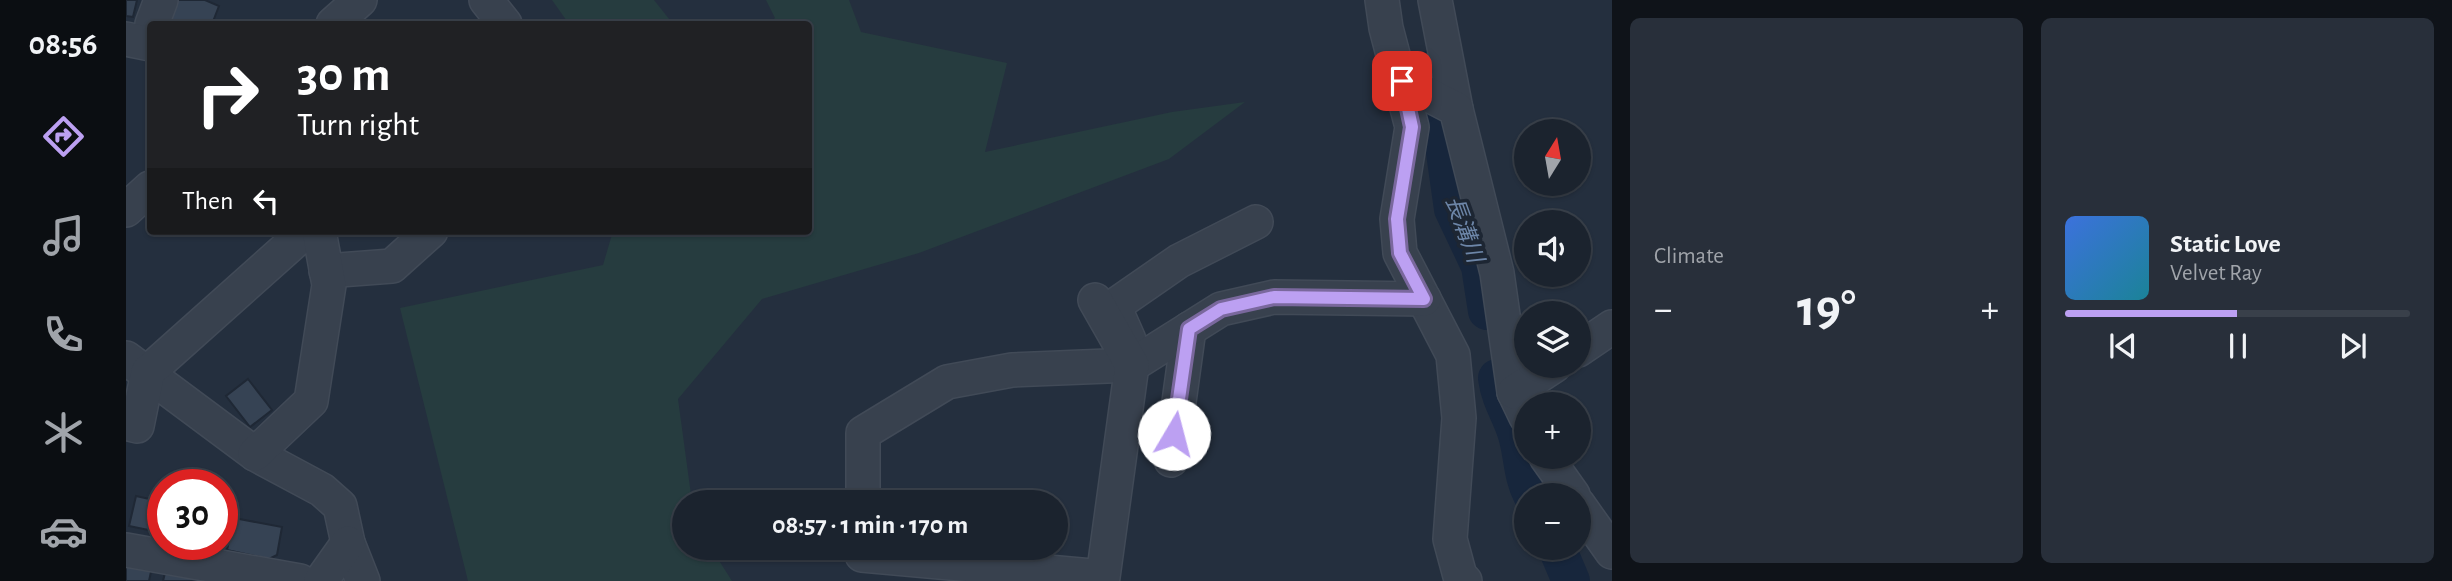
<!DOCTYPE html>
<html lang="en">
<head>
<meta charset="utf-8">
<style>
  body { margin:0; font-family:"Alegreya Sans","Noto Sans JP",sans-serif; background:#282f3a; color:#f1f3f6; height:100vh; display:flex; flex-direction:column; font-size:26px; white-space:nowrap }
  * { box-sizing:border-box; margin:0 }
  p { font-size:23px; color:#a0a4aa }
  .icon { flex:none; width:38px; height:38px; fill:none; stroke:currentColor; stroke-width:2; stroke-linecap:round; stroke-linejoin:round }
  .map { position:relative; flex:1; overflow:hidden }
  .sheet { display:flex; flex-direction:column; gap:18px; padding:18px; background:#0f1319; width:840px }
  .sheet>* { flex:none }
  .top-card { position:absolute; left:21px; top:21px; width:665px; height:214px; border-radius:7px; box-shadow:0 2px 5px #0004,0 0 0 2px #39404a; background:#202124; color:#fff; overflow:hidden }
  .needle { width:46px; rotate:11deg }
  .buttons { position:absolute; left:1388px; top:119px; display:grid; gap:14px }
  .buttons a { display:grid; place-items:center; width:77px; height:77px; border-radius:50%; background:#1b232e; box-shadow:0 2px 5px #0004,0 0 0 2px #39404a; font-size:35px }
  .speed { position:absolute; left:21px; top:469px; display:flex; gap:14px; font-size:35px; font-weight:700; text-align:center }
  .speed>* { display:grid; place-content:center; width:91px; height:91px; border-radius:50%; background:#1b232e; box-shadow:0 2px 5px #0004,0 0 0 2px #39404a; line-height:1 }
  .speed .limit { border:10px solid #d22; background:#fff; color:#111 }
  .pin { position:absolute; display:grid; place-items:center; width:60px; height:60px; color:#fff; margin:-30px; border-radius:14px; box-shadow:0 4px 10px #0006 }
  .me { position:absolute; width:77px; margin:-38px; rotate:8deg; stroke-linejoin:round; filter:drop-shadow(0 0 5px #0008) }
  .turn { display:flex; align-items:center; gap:24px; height:147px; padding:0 35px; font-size:32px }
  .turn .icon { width:91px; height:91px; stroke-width:2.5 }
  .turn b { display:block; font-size:49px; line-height:60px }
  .then { display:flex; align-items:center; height:66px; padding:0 35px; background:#0003; gap:14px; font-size:26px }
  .big { font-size:52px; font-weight:600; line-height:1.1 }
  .sheet .card { flex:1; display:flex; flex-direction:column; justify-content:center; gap:10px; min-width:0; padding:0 24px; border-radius:10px; background:#282f3a }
  .song { display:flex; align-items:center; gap:21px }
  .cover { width:84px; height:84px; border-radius:10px; background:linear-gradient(135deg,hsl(220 70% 55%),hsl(190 70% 35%)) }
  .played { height:7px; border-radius:4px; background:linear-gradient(90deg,#bca0f2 50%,#39404a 50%) }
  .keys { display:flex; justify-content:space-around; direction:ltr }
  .heat { display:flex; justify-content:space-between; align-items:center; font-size:38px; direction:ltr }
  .sheet .tiles { flex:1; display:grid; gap:18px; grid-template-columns:repeat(2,1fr) }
  .trip { position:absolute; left:546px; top:490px; width:396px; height:70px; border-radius:35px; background:#1b232e; box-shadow:0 2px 5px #0004,0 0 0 2px #39404a; font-weight:600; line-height:70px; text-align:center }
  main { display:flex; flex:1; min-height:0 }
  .tab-bar { display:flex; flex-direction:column; width:126px; justify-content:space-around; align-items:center; background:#0b0e12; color:#a0a4aa }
  .tab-bar .icon { width:49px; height:49px }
  .tab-bar .on { color:#bca0f2 }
  .tab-bar b { font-size:32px; color:#f1f3f6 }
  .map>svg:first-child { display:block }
  .green { fill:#263c3f }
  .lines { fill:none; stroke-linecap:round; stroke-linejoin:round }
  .river { stroke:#17263c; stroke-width:38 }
  .building { fill:#364354; stroke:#1f2835; stroke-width:2 }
  .minor-casing { stroke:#414a57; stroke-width:36 }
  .minor { stroke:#38414e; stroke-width:33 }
  .route-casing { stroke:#7a689d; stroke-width:18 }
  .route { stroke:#bca0f2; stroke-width:12 }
  .labels { text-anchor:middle; stroke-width:7; stroke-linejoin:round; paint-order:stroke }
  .water-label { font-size:23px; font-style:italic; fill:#6d86a8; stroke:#1d2633 }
</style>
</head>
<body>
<main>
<nav class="tab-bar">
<b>08:56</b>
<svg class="icon on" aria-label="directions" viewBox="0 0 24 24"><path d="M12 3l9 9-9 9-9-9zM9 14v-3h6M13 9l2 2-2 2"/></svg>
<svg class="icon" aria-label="music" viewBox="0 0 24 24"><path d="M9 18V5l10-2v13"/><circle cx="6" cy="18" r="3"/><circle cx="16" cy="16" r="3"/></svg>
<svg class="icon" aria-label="phone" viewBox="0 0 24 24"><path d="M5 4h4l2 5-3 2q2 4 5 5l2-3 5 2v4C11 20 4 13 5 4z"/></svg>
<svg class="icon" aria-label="climate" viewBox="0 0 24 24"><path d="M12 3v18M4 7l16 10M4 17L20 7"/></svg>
<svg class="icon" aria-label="car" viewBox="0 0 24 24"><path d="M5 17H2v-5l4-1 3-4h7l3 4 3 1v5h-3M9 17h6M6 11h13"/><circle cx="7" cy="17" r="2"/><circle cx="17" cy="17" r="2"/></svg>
</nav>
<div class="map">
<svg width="1486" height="581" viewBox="0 0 1486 581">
  <rect width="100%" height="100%" fill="#242f3e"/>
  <g class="green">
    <path d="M426 0H528L547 24H443Z"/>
    <path d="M640 0H723L735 32 881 63 859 152 1046 112 1119 102 1043 159 793 253 636 299 552 399 566 502H558V548H585L606 581H342L274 308 477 265 487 231H682V24H641L649 18Z"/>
  </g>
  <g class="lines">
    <g class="river">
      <path d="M1307 68 1327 209 1354 266 1361 311"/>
      <path d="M1371 378C1374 401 1385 414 1391 435 1397 456 1396 476 1406 495"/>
      <path d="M1431 548 1445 581"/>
    </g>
  </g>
  <g class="building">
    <path d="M0 0H11L7 17 0 16Z"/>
    <path d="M48 0H79L93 6 86 24H44Z"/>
    <path d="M122 379 146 410 124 427 100 396Z"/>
    <path d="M10 496 37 502V533L3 526Z"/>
    <path d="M108 518 156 527 151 555 143 559 101 550Z"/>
    <path d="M0 563 26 567 23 581H0Z"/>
    <path d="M39 573 77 579V581H37Z"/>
  </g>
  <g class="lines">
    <g class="minor-casing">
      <g id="minor">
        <path d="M360 0 379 24"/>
        <path d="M1256 0 1260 28 1286 127 1271 219 1274 253 1327 355 1333 418 1324 539 1334 576 1339 581"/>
        <path d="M1309 0 1330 109"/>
        <path d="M26 24 35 0"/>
        <path d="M207 24 234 0"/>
        <path d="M0 39 24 44"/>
        <path d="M1276 81 1330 109 1371 273 1388 392 1400 417"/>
        <path d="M0 210 24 188"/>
        <path d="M200 271 266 266 305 231"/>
        <path d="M1003 340 988 306 1053 261 1130 222"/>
        <path d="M1452 350 1486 327"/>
        <path d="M0 358 129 454 196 490 214 506 222 543 237 581"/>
        <path d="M1388 392 1428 366"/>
        <path d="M0 423 11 426 22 372 180 231"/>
        <path d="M129 454 185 401 203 285 193 231"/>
        <path d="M1420 457 1447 495"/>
        <path d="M1045 460 1063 329"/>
        <path d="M737 502V433L821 382 886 370 1006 365 1095 309 1148 297 1298 299"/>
        <path d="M1452 504 1486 552"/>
        <path d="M0 550 174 581"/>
        <path d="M736 555 977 577 1006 365 969 300"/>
        <path d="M195 581 222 543"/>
      </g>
    </g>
    <use href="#minor" class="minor"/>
  </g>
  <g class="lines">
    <g class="route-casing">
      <path id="route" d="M1048 434 1063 329 1095 309 1148 297 1298 299 1274 253 1271 219 1286 127 1276 81"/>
    </g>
    <use href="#route" class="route"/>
  </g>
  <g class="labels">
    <g class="water-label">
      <text transform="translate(1339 229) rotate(70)" y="8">長溝川</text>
    </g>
  </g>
</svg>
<div class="buttons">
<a><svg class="needle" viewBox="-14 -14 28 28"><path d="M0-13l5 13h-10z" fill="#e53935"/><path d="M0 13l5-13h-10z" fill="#a0a4aa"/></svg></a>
<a><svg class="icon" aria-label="sound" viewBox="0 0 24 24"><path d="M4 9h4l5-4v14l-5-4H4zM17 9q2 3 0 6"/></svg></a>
<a><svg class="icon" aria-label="layers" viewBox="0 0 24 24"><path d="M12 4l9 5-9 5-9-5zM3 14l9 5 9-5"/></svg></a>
<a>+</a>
<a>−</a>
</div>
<div class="speed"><div class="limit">30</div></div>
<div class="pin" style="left:1276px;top:81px;background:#d93025"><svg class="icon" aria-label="arrive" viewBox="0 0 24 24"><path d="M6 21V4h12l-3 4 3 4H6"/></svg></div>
<svg class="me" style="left:1048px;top:434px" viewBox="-20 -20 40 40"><circle r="19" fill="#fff"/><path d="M0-13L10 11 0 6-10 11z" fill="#bca0f2"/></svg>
<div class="trip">08:57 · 1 min · 170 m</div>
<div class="top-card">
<div class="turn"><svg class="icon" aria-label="right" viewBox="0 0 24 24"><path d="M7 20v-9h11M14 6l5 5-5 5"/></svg><div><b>30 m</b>Turn right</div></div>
<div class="then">Then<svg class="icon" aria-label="left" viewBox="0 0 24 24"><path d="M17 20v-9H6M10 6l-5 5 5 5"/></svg></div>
</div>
</div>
<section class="sheet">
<div class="tiles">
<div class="card"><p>Climate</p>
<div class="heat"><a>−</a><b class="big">19°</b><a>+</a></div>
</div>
<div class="card">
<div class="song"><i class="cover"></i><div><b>Static Love</b><p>Velvet Ray</p></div></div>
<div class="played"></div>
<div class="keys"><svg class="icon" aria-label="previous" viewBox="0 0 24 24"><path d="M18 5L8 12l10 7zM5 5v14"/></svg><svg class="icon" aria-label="pause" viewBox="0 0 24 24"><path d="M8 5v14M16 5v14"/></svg><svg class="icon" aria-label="next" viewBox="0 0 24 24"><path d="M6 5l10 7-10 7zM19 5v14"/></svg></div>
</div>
</div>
</section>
</main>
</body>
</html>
